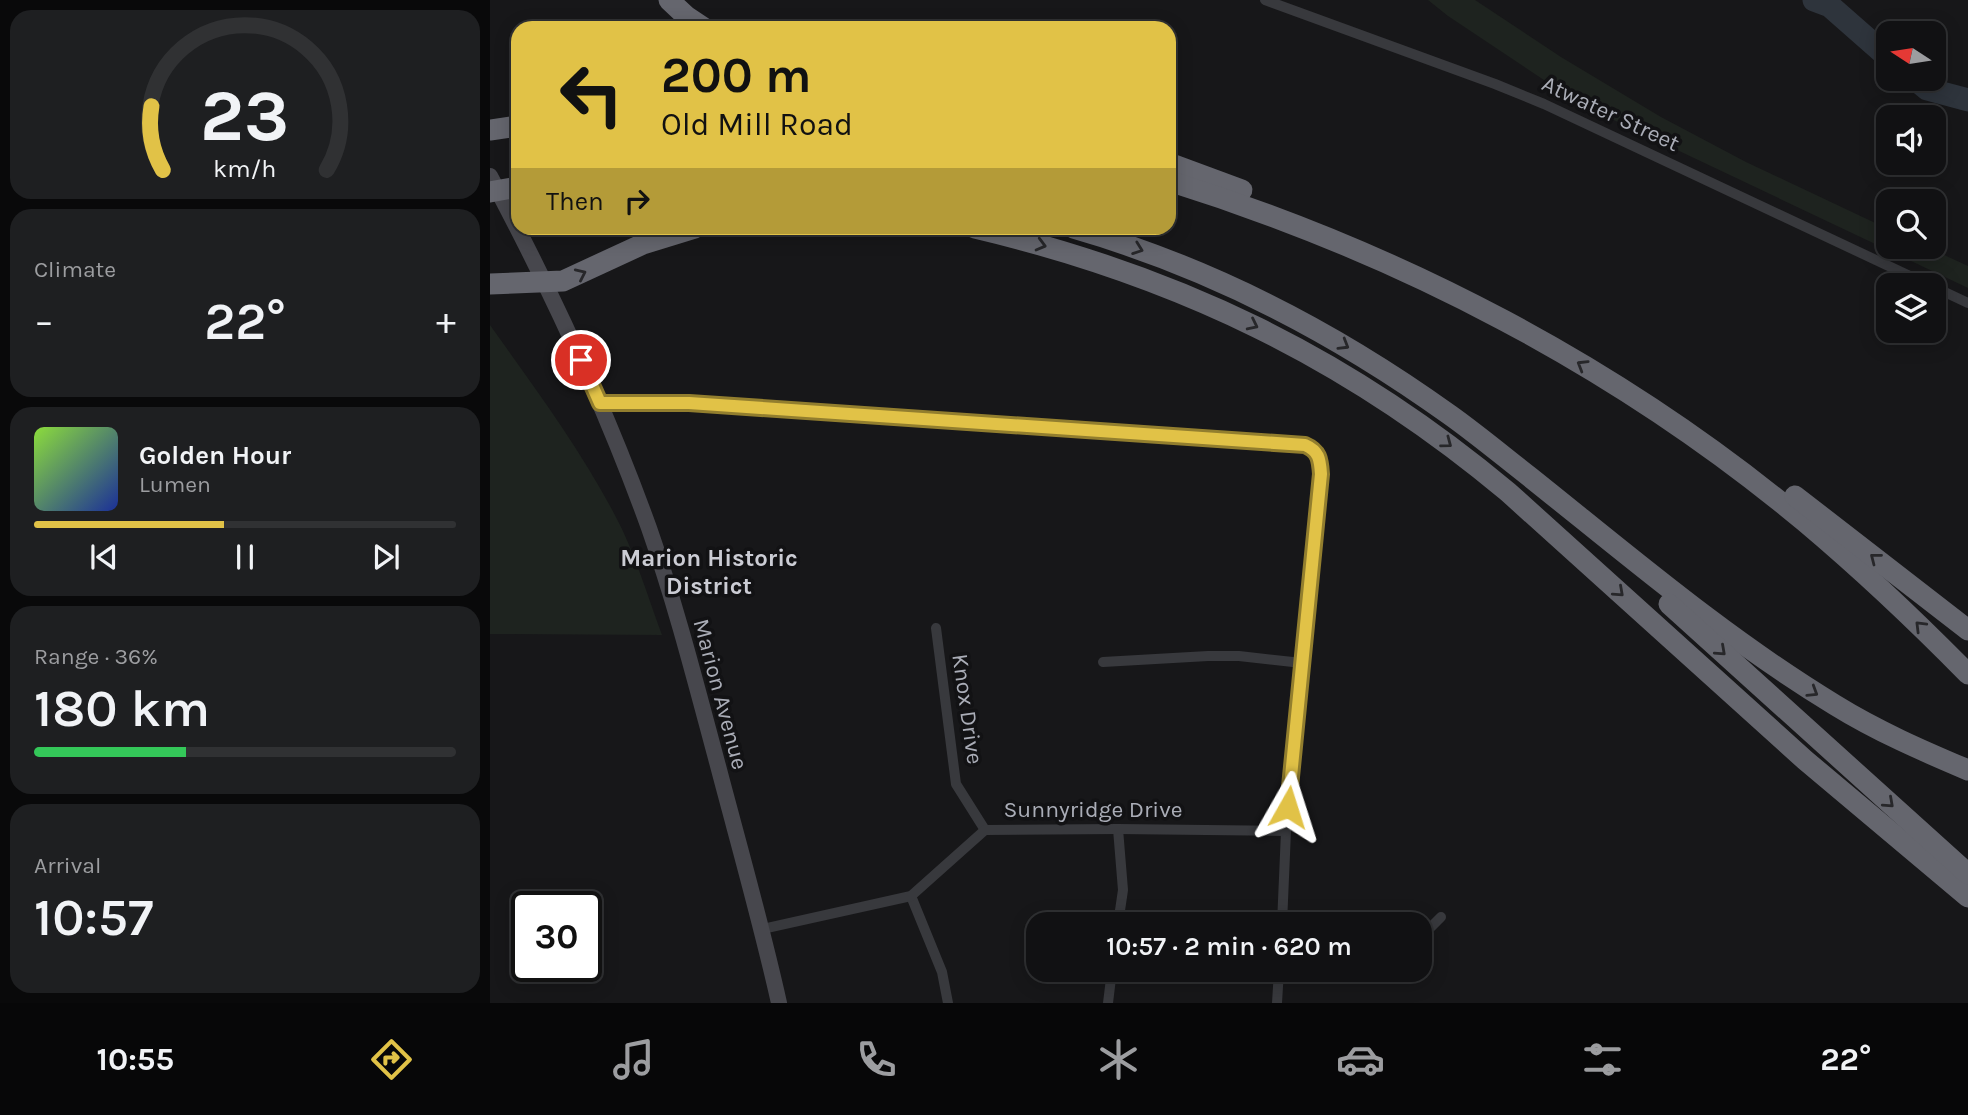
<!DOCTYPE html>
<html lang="en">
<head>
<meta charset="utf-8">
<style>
  body { margin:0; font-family:Karla,sans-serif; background:#1e1f21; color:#f1f3f6; height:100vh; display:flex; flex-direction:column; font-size:26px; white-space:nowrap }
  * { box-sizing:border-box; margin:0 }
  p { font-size:23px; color:#9c9da0 }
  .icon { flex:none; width:38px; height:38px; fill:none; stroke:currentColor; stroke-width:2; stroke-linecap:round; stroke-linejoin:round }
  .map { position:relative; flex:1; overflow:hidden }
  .drawer { display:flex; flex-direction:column; gap:10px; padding:10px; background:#09090a; width:490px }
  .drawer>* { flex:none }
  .guide { position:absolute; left:21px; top:21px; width:665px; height:214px; border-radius:21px; box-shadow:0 4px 18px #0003,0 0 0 2px #303133; background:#e1c247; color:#111; overflow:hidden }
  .needle { width:46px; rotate:282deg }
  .tools { position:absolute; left:1386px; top:21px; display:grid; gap:14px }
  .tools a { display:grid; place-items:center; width:70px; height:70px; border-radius:14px; background:#111113; box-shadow:0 4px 18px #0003,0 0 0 2px #303133; font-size:35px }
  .speed { position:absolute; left:21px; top:891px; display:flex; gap:14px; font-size:35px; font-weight:700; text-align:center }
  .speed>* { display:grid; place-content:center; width:91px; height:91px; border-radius:50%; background:#111113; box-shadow:0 4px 18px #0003,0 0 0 2px #303133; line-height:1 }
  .speed .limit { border:4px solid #111; border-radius:10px; background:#fff; color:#111 }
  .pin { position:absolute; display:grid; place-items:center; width:60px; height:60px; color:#fff; margin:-30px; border:4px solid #fff; border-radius:50%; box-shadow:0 2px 7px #0007 }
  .me { position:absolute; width:77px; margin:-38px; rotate:6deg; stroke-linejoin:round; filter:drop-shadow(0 0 5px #0008) }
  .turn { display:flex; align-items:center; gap:24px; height:147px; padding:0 35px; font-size:32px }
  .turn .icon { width:91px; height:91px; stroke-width:2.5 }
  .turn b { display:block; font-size:49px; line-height:60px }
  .then { display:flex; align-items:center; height:66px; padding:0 35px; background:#0003; gap:14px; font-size:26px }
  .big { font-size:52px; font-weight:600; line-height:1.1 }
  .drawer .widget { flex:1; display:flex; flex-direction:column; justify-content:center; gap:10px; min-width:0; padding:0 24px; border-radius:21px; background:#1e1f21 }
  .drawer .dial { align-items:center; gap:0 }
  .dial svg { height:182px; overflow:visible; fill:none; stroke:#303133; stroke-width:7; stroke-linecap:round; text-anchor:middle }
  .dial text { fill:#f1f3f6; stroke:none }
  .song { display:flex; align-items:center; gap:21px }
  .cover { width:84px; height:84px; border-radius:10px; background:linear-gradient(135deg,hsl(90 70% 55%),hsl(230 70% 35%)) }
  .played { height:7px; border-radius:4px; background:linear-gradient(90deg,#e1c247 45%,#303133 45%) }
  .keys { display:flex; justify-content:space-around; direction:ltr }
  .heat { display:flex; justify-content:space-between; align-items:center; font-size:38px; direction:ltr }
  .charge { height:10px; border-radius:5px; background:linear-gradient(90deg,#34c759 36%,#303133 0) }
  .trip { position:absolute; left:536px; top:912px; width:406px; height:70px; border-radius:21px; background:#111113; box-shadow:0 4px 18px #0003,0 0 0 2px #303133; font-weight:600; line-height:70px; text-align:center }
  .tabs { display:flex; height:112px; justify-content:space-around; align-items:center; background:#070708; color:#9c9da0 }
  .tabs .icon { width:49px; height:49px }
  .tabs .on { color:#e1c247 }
  .tabs b { font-size:32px; color:#f1f3f6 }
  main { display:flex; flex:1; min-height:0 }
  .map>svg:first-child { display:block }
  .green { fill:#1e231f }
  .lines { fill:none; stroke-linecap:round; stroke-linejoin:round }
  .river { stroke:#2e343c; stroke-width:23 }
  .street { stroke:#38393d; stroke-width:10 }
  .secondary { stroke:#47474d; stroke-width:16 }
  .highway { stroke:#65666e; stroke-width:21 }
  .highway-bridge { stroke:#65666e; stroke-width:21 }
  .oneway { stroke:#27272a }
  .route-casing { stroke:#927e2e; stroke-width:18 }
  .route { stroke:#e1c247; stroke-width:12 }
  .labels { text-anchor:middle; stroke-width:7; stroke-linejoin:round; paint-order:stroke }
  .street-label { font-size:23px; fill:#aaadb7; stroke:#121214 }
  .neighbourhood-label { font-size:24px; font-weight:bold; fill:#cbccd4; stroke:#121214 }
</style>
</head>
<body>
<main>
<section class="drawer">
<div class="widget dial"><svg viewBox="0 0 100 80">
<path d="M14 69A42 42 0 1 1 86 69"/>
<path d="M14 69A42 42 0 0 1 9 41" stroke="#e1c247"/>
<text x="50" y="56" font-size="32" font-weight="700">23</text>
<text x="50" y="72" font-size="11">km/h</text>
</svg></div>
<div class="widget"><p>Climate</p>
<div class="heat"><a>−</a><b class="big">22°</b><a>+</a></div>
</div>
<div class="widget">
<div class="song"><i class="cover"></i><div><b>Golden Hour</b><p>Lumen</p></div></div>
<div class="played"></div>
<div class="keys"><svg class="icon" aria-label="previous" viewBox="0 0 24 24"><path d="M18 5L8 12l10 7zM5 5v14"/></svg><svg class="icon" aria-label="pause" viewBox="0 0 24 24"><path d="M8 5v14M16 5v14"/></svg><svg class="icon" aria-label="next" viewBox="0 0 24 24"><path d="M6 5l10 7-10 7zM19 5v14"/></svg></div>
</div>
<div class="widget"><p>Range · 36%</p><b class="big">180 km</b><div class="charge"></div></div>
<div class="widget"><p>Arrival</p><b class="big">10:57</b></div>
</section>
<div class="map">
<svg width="1478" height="1003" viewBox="0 0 1478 1003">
  <rect width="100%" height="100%" fill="#171719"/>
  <g class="green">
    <path d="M938 0H985L1071 57 1171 117 1256 162 1398 229V247H1437L1478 266V288L1090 104 958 16Z"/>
    <path d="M0 325C47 391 96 456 132 529 148 563 159 600 172 635L0 634Z"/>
  </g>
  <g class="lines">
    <g class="river">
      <path d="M1324 0 1340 6 1398 57"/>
      <path d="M1425 79 1437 89 1478 100"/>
    </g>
    <g class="street">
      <path d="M775 0 1005 84 1054 104 1439 285"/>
      <path d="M1444 287 1478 303"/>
      <path d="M110 403H199L815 445C829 451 830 459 831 473L796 831 792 924"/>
      <path d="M446 628 466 784 495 830"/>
      <path d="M613 662 718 656H749L812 663"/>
      <path d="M628 829 633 890 628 924"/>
      <path d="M421 896 452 972 458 1003"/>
      <path d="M792 920 824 924"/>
      <path d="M272 929 421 896 495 830 628 829 796 831"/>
      <path d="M929 935 940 928 951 917"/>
      <path d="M618 1003 622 970"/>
      <path d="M787 1003 789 970"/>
    </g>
    <path class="secondary" d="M0 176C61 290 115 406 159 528 186 605 206 684 227 762 248 842 271 922 289 1003"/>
    <g class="highway">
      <path d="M179 0 196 16 214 28"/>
      <path d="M0 130 28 126"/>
      <path d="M679 163 752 190"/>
      <path d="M679 181C910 253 1129 367 1315 522 1372 570 1426 621 1478 674"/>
      <path d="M485 228C688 276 858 358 1018 492L1315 760 1478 897"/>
      <path d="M583 228C719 267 846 333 960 415 988 435 1013 456 1040 477 1139 556 1236 639 1345 705 1387 731 1433 751 1478 770"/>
      <path d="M0 284 73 281 153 244 205 228"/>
      <path d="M1305 496 1478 630"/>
      <path d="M1179 604 1478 874"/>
    </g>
    <path class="highway-bridge" d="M0 192 28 187"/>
  </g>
  <defs><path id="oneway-chevron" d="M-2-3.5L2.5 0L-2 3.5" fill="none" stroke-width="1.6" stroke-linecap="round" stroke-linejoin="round" transform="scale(1.75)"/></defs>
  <g class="oneway">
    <use href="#oneway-chevron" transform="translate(551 245) rotate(15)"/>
    <use href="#oneway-chevron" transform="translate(648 249) rotate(20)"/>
    <use href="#oneway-chevron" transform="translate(91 274) rotate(-25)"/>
    <use href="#oneway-chevron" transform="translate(763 325) rotate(26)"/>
    <use href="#oneway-chevron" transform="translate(854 345) rotate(31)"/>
    <use href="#oneway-chevron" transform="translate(1092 365) rotate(-149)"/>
    <use href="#oneway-chevron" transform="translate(957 443) rotate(37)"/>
    <use href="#oneway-chevron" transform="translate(1385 558) rotate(-142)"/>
    <use href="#oneway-chevron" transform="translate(1129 592) rotate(42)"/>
    <use href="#oneway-chevron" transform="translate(1430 626) rotate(-135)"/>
    <use href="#oneway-chevron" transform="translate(1231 651) rotate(42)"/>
    <use href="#oneway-chevron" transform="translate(1323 692) rotate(32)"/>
    <use href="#oneway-chevron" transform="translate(1399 803) rotate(42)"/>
  </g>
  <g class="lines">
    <g class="route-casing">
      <path id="route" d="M91 360 110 403H199L815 445C829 451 830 459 831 474L798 807"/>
    </g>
    <use href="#route" class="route"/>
  </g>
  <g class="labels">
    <g class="street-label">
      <text transform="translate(1121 113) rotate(25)" y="8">Atwater Street</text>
      <text transform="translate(231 694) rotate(75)" y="8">Marion Avenue</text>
      <text transform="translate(478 709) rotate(82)" y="8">Knox Drive</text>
      <text x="603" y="817">Sunnyridge Drive</text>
    </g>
    <g class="neighbourhood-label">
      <text x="219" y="566">Marion Historic<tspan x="219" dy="28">District</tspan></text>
    </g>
  </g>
</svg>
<div class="tools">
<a><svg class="needle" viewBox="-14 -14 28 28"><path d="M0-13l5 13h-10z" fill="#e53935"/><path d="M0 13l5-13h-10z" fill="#9c9da0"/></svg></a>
<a><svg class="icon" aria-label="sound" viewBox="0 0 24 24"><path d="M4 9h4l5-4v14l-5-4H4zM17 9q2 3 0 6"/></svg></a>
<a><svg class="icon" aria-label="search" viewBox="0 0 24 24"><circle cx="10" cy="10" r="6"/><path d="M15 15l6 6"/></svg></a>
<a><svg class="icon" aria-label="layers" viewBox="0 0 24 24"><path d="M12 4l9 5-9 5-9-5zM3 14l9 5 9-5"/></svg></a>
</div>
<div class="speed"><div class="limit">30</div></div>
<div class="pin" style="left:91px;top:360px;background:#d93025"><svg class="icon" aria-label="arrive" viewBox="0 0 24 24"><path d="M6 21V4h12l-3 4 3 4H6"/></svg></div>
<svg class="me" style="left:798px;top:807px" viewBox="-20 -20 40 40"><path d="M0-17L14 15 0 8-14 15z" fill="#e1c247" stroke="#fff" stroke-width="4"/></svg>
<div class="trip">10:57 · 2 min · 620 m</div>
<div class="guide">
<div class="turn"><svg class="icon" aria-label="left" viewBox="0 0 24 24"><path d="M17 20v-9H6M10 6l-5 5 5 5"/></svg><div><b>200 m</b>Old Mill Road</div></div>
<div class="then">Then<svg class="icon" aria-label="right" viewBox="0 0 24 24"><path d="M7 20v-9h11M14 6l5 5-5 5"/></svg></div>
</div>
</div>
</main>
<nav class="tabs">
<b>10:55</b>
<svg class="icon on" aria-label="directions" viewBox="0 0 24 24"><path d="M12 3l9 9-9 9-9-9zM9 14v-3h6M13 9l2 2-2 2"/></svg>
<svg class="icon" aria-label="music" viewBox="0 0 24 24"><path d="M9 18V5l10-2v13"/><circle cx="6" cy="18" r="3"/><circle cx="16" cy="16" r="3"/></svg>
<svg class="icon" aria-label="phone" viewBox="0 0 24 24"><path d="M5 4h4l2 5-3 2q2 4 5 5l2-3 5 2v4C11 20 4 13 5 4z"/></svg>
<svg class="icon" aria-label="climate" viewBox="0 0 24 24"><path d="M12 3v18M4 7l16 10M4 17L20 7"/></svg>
<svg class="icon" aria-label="car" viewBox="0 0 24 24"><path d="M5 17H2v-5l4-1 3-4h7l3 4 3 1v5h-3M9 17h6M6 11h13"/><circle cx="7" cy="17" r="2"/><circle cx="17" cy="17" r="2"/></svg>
<svg class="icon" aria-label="filters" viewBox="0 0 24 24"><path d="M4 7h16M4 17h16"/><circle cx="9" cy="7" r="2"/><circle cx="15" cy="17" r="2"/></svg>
<b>22°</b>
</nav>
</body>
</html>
